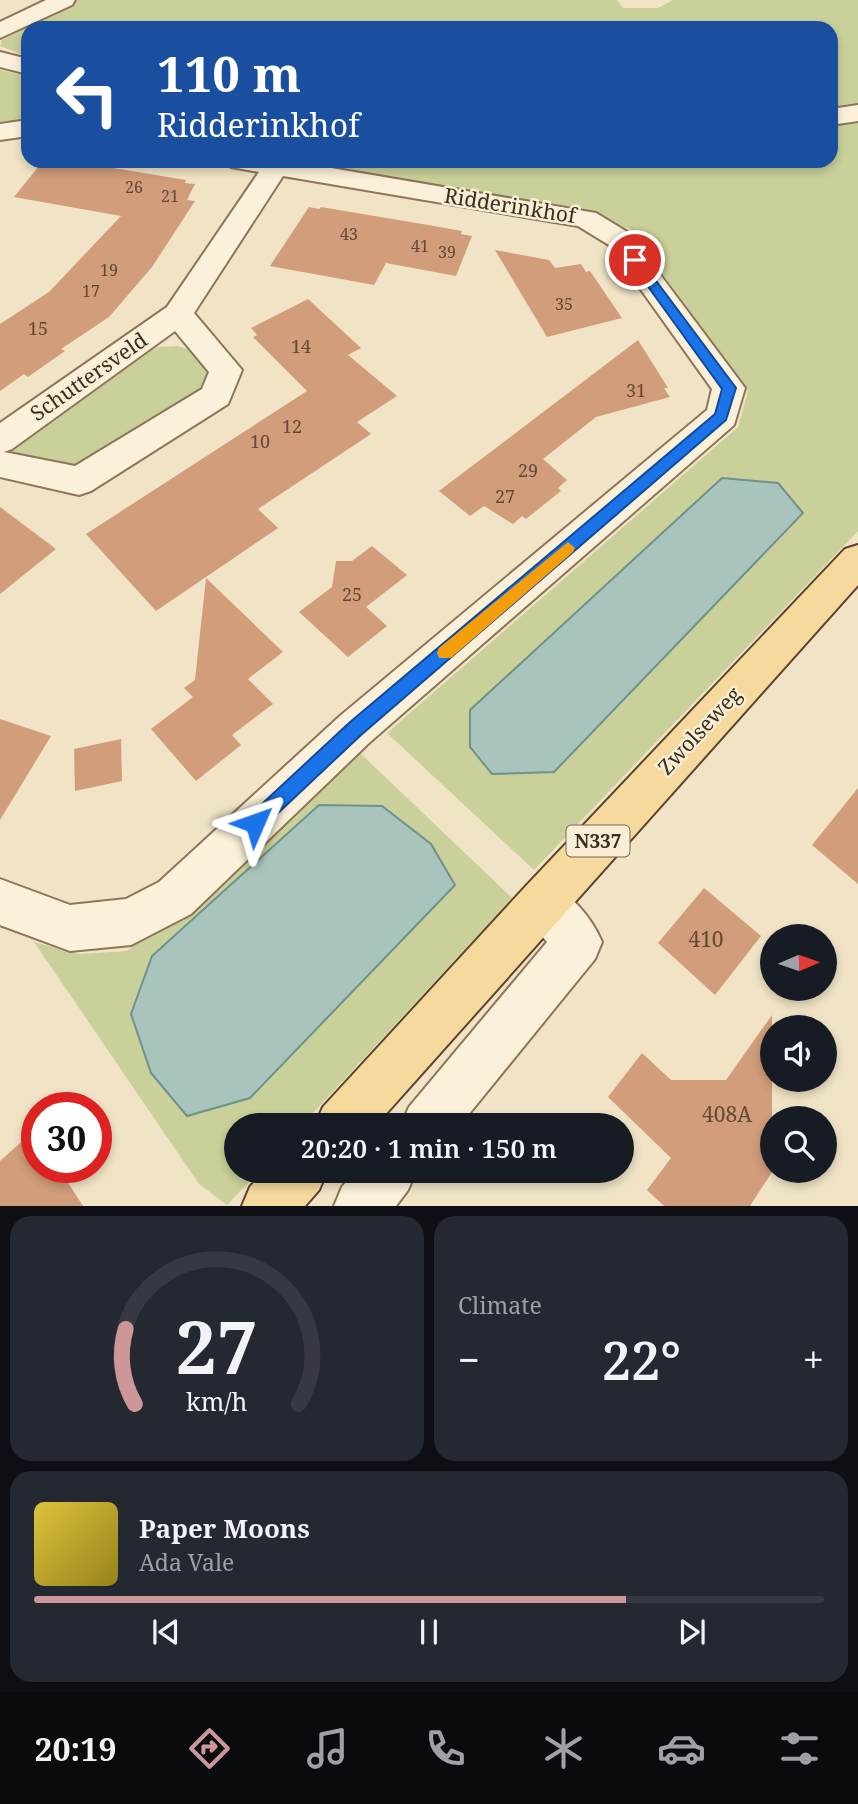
<!DOCTYPE html>
<html lang="en">
<head>
<meta charset="utf-8">
<style>
  body { margin:0; font-family:"Noto Serif",serif; background:#242831; color:#f1f3f6; height:100vh; display:flex; flex-direction:column; font-size:26px; white-space:nowrap }
  * { box-sizing:border-box; margin:0 }
  p { font-size:23px; color:#9ea1a6 }
  .icon { flex:none; width:38px; height:38px; fill:none; stroke:currentColor; stroke-width:2; stroke-linecap:round; stroke-linejoin:round }
  .map { position:relative; height:1206px; overflow:hidden }
  .drawer { display:flex; flex-direction:column; gap:10px; padding:10px; background:#0d0f14; flex:1 }
  .drawer>* { flex:none }
  .top-card { position:absolute; left:21px; top:21px; width:817px; height:147px; border-radius:21px; box-shadow:0 4px 10px #0003; background:#1a4fa0; color:#fff; overflow:hidden }
  .needle { width:46px; rotate:88deg }
  .buttons { position:absolute; left:760px; top:924px; display:grid; gap:14px }
  .buttons a { display:grid; place-items:center; width:77px; height:77px; border-radius:50%; background:#171b24; box-shadow:0 4px 10px #0003; font-size:35px }
  .speed { position:absolute; left:21px; top:1092px; display:flex; gap:14px; font-size:35px; font-weight:700; text-align:center }
  .speed>* { display:grid; place-content:center; width:91px; height:91px; border-radius:50%; background:#171b24; box-shadow:0 4px 10px #0003; line-height:1 }
  .speed .limit { border:10px solid #d22; background:#fff; color:#111 }
  .pin { position:absolute; display:grid; place-items:center; width:60px; height:60px; color:#fff; margin:-30px; border:4px solid #fff; border-radius:50%; box-shadow:0 2px 7px #0007 }
  .me { position:absolute; width:77px; margin:-38px; rotate:47deg; stroke-linejoin:round; filter:drop-shadow(0 0 5px #0008) }
  .turn { display:flex; align-items:center; gap:24px; height:147px; padding:0 21px; font-size:32px }
  .turn .icon { width:91px; height:91px; stroke-width:2.5 }
  .turn b { display:block; font-size:49px; line-height:60px }
  .big { font-size:52px; font-weight:600; line-height:1.1 }
  .drawer .card { flex:1; display:flex; flex-direction:column; justify-content:center; gap:10px; min-width:0; padding:0 24px; border-radius:21px; background:#242831 }
  .drawer .dial { align-items:center; gap:0 }
  .dial svg { height:182px; overflow:visible; fill:none; stroke:#363941; stroke-width:7; stroke-linecap:round; text-anchor:middle }
  .dial text { fill:#f1f3f6; stroke:none }
  .song { display:flex; align-items:center; gap:21px }
  .cover { width:84px; height:84px; border-radius:10px; background:linear-gradient(135deg,hsl(50 70% 55%),hsl(50 70% 35%)) }
  .played { height:7px; border-radius:4px; background:linear-gradient(90deg,#cd979a 75%,#363941 75%) }
  .keys { display:flex; justify-content:space-around; direction:ltr }
  .heat { display:flex; justify-content:space-between; align-items:center; font-size:38px; direction:ltr }
  .drawer .tiles { flex:1; display:grid; gap:10px; grid-template-columns:1fr 1fr }
  .card:last-child { grid-column:span 2 }
  .trip { position:absolute; left:224px; top:1113px; width:410px; height:70px; border-radius:35px; background:#171b24; box-shadow:0 4px 10px #0003; font-weight:600; line-height:70px; text-align:center }
  .menu { display:flex; height:112px; justify-content:space-around; align-items:center; background:#090b0e; color:#9ea1a6 }
  .menu .icon { width:49px; height:49px }
  .menu .on { color:#cd979a }
  .menu b { font-size:32px; color:#f1f3f6 }
  .map>svg:first-child { display:block }
  .green { fill:#cad099 }
  .water { fill:#a8c4bc; stroke:#6e938a; stroke-width:2 }
  .building { fill:#d19d7a }
  .lines { fill:none; stroke-linecap:round; stroke-linejoin:round }
  .minor-casing { stroke:#8e755a; stroke-width:4 }
  .major-casing { stroke:#5b432f; stroke-width:4 }
  .minor { fill:#fbf1da; fill-rule:evenodd }
  .major { fill:#f5d99d; fill-rule:evenodd }
  .route { fill:#1a73e8; stroke:#114b97; stroke-width:2 }
  .slow { fill:#f59e0b }
  .labels { text-anchor:middle; stroke-width:5; stroke-linejoin:round; paint-order:stroke }
  .far-number-label { font-size:16px; fill:#624936 }
  .number-label { font-size:18px; fill:#624936 }
  .shield { fill:#f8eed6; stroke:#756756; stroke-width:2 }
  .shield-label { font-size:19px; font-weight:bold; fill:#3d2d1f }
  .street-label { font-size:21px; fill:#3d2d1f; stroke:#f8eed6 }
  .near-number-label { font-size:21px; fill:#624936 }
</style>
</head>
<body>
<div class="map">
<svg width="858" height="1206" viewBox="0 0 858 1206">
  <rect width="100%" height="100%" fill="#f1e4c6"/>
  <g class="green">
    <path d="M78 0H617L623 8H658L673 0H858V105L831 111V28H28V57L0 46 2 40Z"/>
    <path d="M0 70 28 76V119L0 126Z"/>
    <path d="M858 117V531L534 870 387 733 738 427 748 391 630 229 603 219 269 161H831V122Z"/>
    <path d="M177 346 191 350 208 363V379L202 392 87 465 68 467 8 455 4 452 135 354 158 347Z"/>
    <path d="M359 752 512 898 302 1125H236V1171H260L227 1205 199 1184 34 942 79 954 127 951Z"/>
  </g>
  <g class="water">
    <path d="M722 478 778 483 803 513 554 772 492 774 470 747V710Z"/>
    <path d="M319 805 382 806 431 844 455 885 250 1098 187 1116 151 1073 131 1014 152 956Z"/>
  </g>
  <g class="building">
    <path d="M43 161H71L186 180 185 183 195 184 187 200 195 201 152 267 109 317 61 349 65 351 28 377 24 374 0 391V324L49 292 121 216 14 197Z"/>
    <path d="M309 207 319 209 321 207 422 224 462 231 461 234 472 236 456 276 386 263 374 285 270 266Z"/>
    <path d="M495 250 549 260 555 268 581 264 586 272 590 271 622 318 547 337Z"/>
    <path d="M308 299 361 348 348 355 397 396 357 422 371 434 258 509 278 528 156 611 86 534 307 391 253 337 257 335 251 328Z"/>
    <path d="M638 340 668 388H664L670 397 596 417 543 459 567 480 558 488 561 491 526 519 522 516 513 524 484 506 470 516 439 491Z"/>
    <path d="M0 507 56 549 0 594Z"/>
    <path d="M372 546 407 575 366 607 387 626 348 657 299 612 332 587 336 561H352Z"/>
    <path d="M206 578 283 652 248 679 273 704 232 735 241 745 196 781 151 729 193 697 184 688 195 680Z"/>
    <path d="M0 719 51 736 0 820Z"/>
    <path d="M121 739 122 781 75 791 74 749Z"/>
    <path d="M858 788V884L812 845Z"/>
    <path d="M704 888 761 936 715 995 658 943Z"/>
    <path d="M772 1015V1172L750 1206H664L647 1190 671 1158 608 1097 642 1053 671 1080H726Z"/>
    <path d="M37 1128V1167H58L83 1206H0V1161Z"/>
  </g>
  <g class="lines">
    <g class="minor-casing">
      <g id="minor">
        <path d="M46 0H75L72 5 0 38V22Z"/>
        <path d="M0 52 28 59V74L0 67Z"/>
        <path d="M858 105V121L831 125V109Z"/>
        <path d="M28 120V136L0 140V124Z"/>
        <path d="M228 161H290L596 213 629 233 745 388 734 425 370 742 191 914 131 945 70 951 0 925V879L70 905 126 899 159 882 340 716 707 410 712 389 609 245 578 226 283 176 194 313 242 370 228 404 91 491 79 495 0 477V423L167 307 259 172 231 167ZM175 331 209 372 202 389 75 466 4 452 12 449Z"/>
        <path d="M542 879C568 890 591 916 602 942L595 959 460 1125H401L409 1107 547 942 526 918 519 902 526 886Z"/>
        <path d="M355 1171H416L408 1190 396 1206H334L342 1187Z"/>
      </g>
    </g>
    <g class="major-casing">
      <g id="major">
        <path d="M858 545V585L376 1125H315L323 1107 526 886 845 549Z"/>
        <path d="M264 1171H327L319 1190 305 1206H242L250 1187Z"/>
      </g>
    </g>
    <use href="#minor" class="minor"/>
    <use href="#major" class="major"/>
  </g>
  <path class="route" d="M635 256 639 258 736 388 726 420 361 735 261 829 255 831 249 829 246 823 249 816 349 723 715 414 722 389 631 263V258Z"/>
  <path class="slow" d="M568 542 575 548 573 552 451 658H439L437 653 439 648Z"/>
  <g class="labels">
    <g class="far-number-label">
      <text x="134" y="193">26</text>
      <text x="170" y="202">21</text>
      <text x="349" y="240">43</text>
      <text x="420" y="252">41</text>
      <text x="447" y="258">39</text>
      <text x="109" y="276">19</text>
      <text x="91" y="297">17</text>
      <text x="564" y="310">35</text>
    </g>
    <g class="number-label">
      <text x="38" y="335">15</text>
      <text x="301" y="353">14</text>
      <text x="636" y="397">31</text>
      <text x="292" y="433">12</text>
      <text x="260" y="448">10</text>
      <text x="528" y="477">29</text>
      <text x="505" y="503">27</text>
      <text x="352" y="601">25</text>
    </g>
    <rect class="shield" x="566.5" y="825.5" width="63" height="31" rx="5"/>
    <g class="shield-label">
      <text x="598" y="848">N337</text>
    </g>
    <g class="street-label">
      <text transform="translate(510 206) rotate(9)" y="7">Ridderinkhof</text>
      <text transform="translate(89 377) rotate(-35)" y="7">Schuttersveld</text>
      <text transform="translate(700 731) rotate(-47)" y="7">Zwolseweg</text>
    </g>
    <g class="near-number-label">
      <text x="706" y="947">410</text>
      <text x="727" y="1122">408A</text>
    </g>
  </g>
</svg>
<div class="buttons">
<a><svg class="needle" viewBox="-14 -14 28 28"><path d="M0-13l5 13h-10z" fill="#e53935"/><path d="M0 13l5-13h-10z" fill="#9ea1a6"/></svg></a>
<a><svg class="icon" aria-label="sound" viewBox="0 0 24 24"><path d="M4 9h4l5-4v14l-5-4H4zM17 9q2 3 0 6"/></svg></a>
<a><svg class="icon" aria-label="search" viewBox="0 0 24 24"><circle cx="10" cy="10" r="6"/><path d="M15 15l6 6"/></svg></a>
</div>
<div class="speed"><div class="limit">30</div></div>
<div class="pin" style="left:635px;top:260px;background:#d93025"><svg class="icon" aria-label="arrive" viewBox="0 0 24 24"><path d="M6 21V4h12l-3 4 3 4H6"/></svg></div>
<svg class="me" style="left:255px;top:823px" viewBox="-20 -20 40 40"><path d="M0-17L14 15 0 8-14 15z" fill="#1a73e8" stroke="#fff" stroke-width="4"/></svg>
<div class="trip">20:20 · 1 min · 150 m</div>
<div class="top-card">
<div class="turn"><svg class="icon" aria-label="left" viewBox="0 0 24 24"><path d="M17 20v-9H6M10 6l-5 5 5 5"/></svg><div><b>110 m</b>Ridderinkhof</div></div>
</div>
</div>
<section class="drawer">
<div class="tiles">
<div class="card dial"><svg viewBox="0 0 100 80">
<path d="M14 69A42 42 0 1 1 86 69"/>
<path d="M14 69A42 42 0 0 1 10 36" stroke="#cd979a"/>
<text x="50" y="56" font-size="32" font-weight="700">27</text>
<text x="50" y="72" font-size="11">km/h</text>
</svg></div>
<div class="card"><p>Climate</p>
<div class="heat"><a>−</a><b class="big">22°</b><a>+</a></div>
</div>
<div class="card">
<div class="song"><i class="cover"></i><div><b>Paper Moons</b><p>Ada Vale</p></div></div>
<div class="played"></div>
<div class="keys"><svg class="icon" aria-label="previous" viewBox="0 0 24 24"><path d="M18 5L8 12l10 7zM5 5v14"/></svg><svg class="icon" aria-label="pause" viewBox="0 0 24 24"><path d="M8 5v14M16 5v14"/></svg><svg class="icon" aria-label="next" viewBox="0 0 24 24"><path d="M6 5l10 7-10 7zM19 5v14"/></svg></div>
</div>
</div>
</section>
<nav class="menu">
<b>20:19</b>
<svg class="icon on" aria-label="directions" viewBox="0 0 24 24"><path d="M12 3l9 9-9 9-9-9zM9 14v-3h6M13 9l2 2-2 2"/></svg>
<svg class="icon" aria-label="music" viewBox="0 0 24 24"><path d="M9 18V5l10-2v13"/><circle cx="6" cy="18" r="3"/><circle cx="16" cy="16" r="3"/></svg>
<svg class="icon" aria-label="phone" viewBox="0 0 24 24"><path d="M5 4h4l2 5-3 2q2 4 5 5l2-3 5 2v4C11 20 4 13 5 4z"/></svg>
<svg class="icon" aria-label="climate" viewBox="0 0 24 24"><path d="M12 3v18M4 7l16 10M4 17L20 7"/></svg>
<svg class="icon" aria-label="car" viewBox="0 0 24 24"><path d="M5 17H2v-5l4-1 3-4h7l3 4 3 1v5h-3M9 17h6M6 11h13"/><circle cx="7" cy="17" r="2"/><circle cx="17" cy="17" r="2"/></svg>
<svg class="icon" aria-label="filters" viewBox="0 0 24 24"><path d="M4 7h16M4 17h16"/><circle cx="9" cy="7" r="2"/><circle cx="15" cy="17" r="2"/></svg>
</nav>
</body>
</html>
